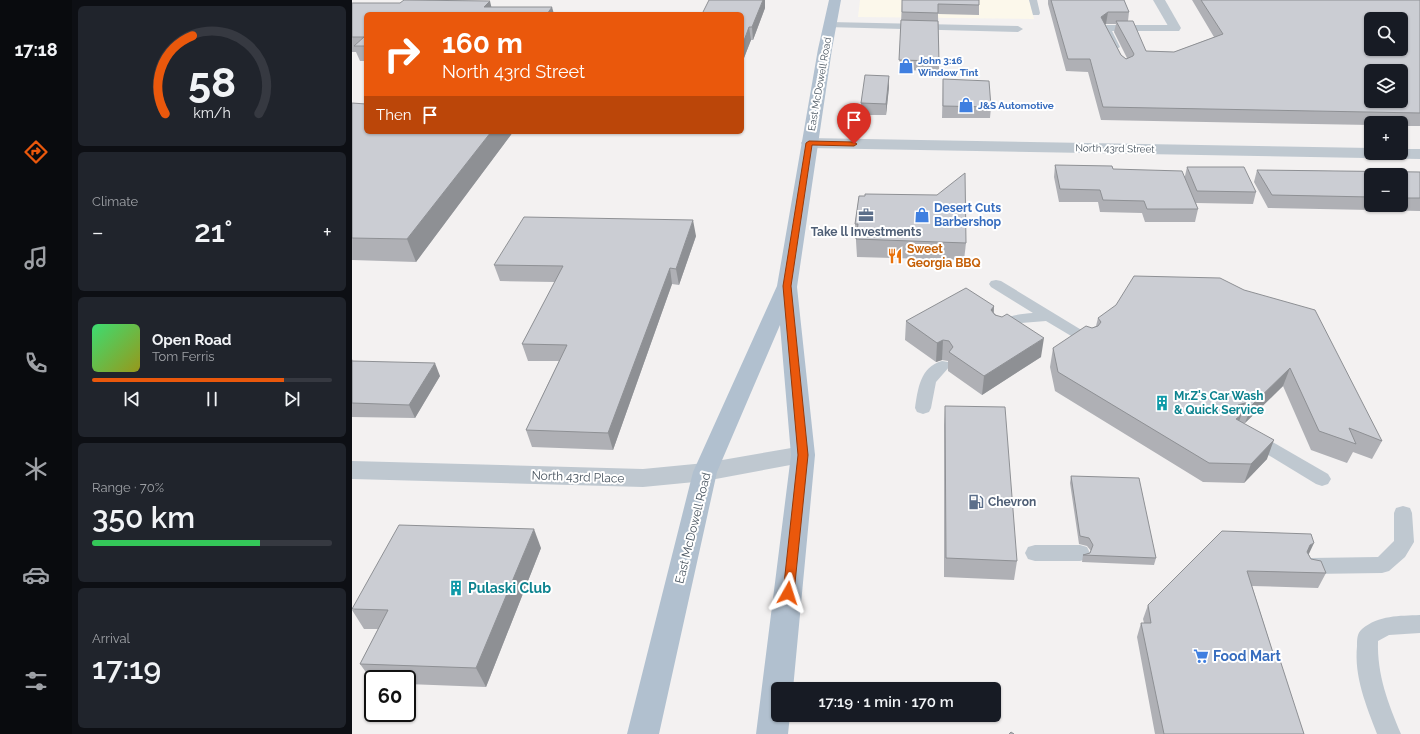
<!DOCTYPE html>
<html lang="en">
<head>
<meta charset="utf-8">
<style>
  body { margin:0; font-family:Raleway,sans-serif; background:#20242c; color:#f1f3f6; height:100vh; display:flex; flex-direction:column; font-size:15px; white-space:nowrap }
  * { box-sizing:border-box; margin:0 }
  p { font-size:13px; color:#9ea1a6 }
  .icon { flex:none; width:22px; height:22px; fill:none; stroke:currentColor; stroke-width:2; stroke-linecap:round; stroke-linejoin:round }
  .map { position:relative; flex:1; overflow:hidden }
  .drawer { display:flex; flex-direction:column; gap:6px; padding:6px; background:#0d0f14; width:280px }
  .drawer>* { flex:none }
  .guide { position:absolute; left:12px; top:12px; width:380px; height:122px; border-radius:6px; box-shadow:0 1px 3px #0004; background:#ea580c; color:#fff; overflow:hidden }
  .controls { position:absolute; left:1012px; top:12px; display:grid; gap:8px }
  .controls a { display:grid; place-items:center; width:44px; height:44px; border-radius:6px; background:#171b24; box-shadow:0 1px 3px #0004; font-size:20px }
  .speed { position:absolute; left:12px; top:670px; display:flex; gap:8px; font-size:20px; font-weight:700; text-align:center }
  .speed>* { display:grid; place-content:center; width:52px; height:52px; border-radius:50%; background:#171b24; box-shadow:0 1px 3px #0004; line-height:1 }
  .speed .limit { border:2px solid #111; border-radius:6px; background:#fff; color:#111 }
  .pin { position:absolute; display:grid; place-items:center; width:34px; height:34px; color:#fff; margin:-41px -17px; border-radius:50% 50% 50% 0; rotate:-45deg; box-shadow:0 0 4px #0007 }
  .pin .icon { rotate:45deg }
  .me { position:absolute; width:44px; margin:-22px; rotate:6deg; stroke-linejoin:round; filter:drop-shadow(0 0 3px #0008) }
  .turn { display:flex; align-items:center; gap:14px; height:84px; padding:0 12px; font-size:18px }
  .turn .icon { width:52px; height:52px; stroke-width:2.5 }
  .turn b { display:block; font-size:28px; line-height:34px }
  .then { display:flex; align-items:center; height:38px; padding:0 12px; background:#0003; gap:8px; font-size:15px }
  .big { font-size:30px; font-weight:600; line-height:1.1 }
  .drawer .card { flex:1; display:flex; flex-direction:column; justify-content:center; gap:6px; min-width:0; padding:0 14px; border-radius:6px; background:#20242c }
  .drawer .dial { align-items:center; gap:0 }
  .dial svg { height:104px; overflow:visible; fill:none; stroke:#363941; stroke-width:7; stroke-linecap:round; text-anchor:middle }
  .dial text { fill:#f1f3f6; stroke:none }
  .song { display:flex; align-items:center; gap:12px }
  .cover { width:48px; height:48px; border-radius:6px; background:linear-gradient(135deg,hsl(140 70% 55%),hsl(60 70% 35%)) }
  .played { height:4px; border-radius:2px; background:linear-gradient(90deg,#ea580c 80%,#363941 80%) }
  .keys { display:flex; justify-content:space-around; direction:ltr }
  .heat { display:flex; justify-content:space-between; align-items:center; font-size:22px; direction:ltr }
  .charge { height:6px; border-radius:3px; background:linear-gradient(90deg,#34c759 70%,#363941 0) }
  .trip { position:absolute; left:419px; top:682px; width:230px; height:40px; border-radius:6px; background:#171b24; box-shadow:0 1px 3px #0004; font-weight:600; line-height:40px; text-align:center }
  main { display:flex; flex:1; min-height:0 }
  .menu { display:flex; flex-direction:column; width:72px; justify-content:space-around; align-items:center; background:#090b0e; color:#9ea1a6 }
  .menu .icon { width:28px; height:28px }
  .menu .selected { color:#ea580c }
  .menu b { font-size:18px; color:#f1f3f6 }
  .map>svg:first-child { display:block }
  .commercial { fill:#fcf8eb }
  .lines { fill:none; stroke-linecap:round; stroke-linejoin:round }
  .service { fill:#bfc8d0; fill-rule:evenodd }
  .minor { fill:#bfc8d0; fill-rule:evenodd }
  .primary { fill:#b1c0cf; fill-rule:evenodd }
  .wall { fill:#afb0b5; fill-rule:evenodd }
  .shaded-wall { fill:#8e9094 }
  .building { fill:#cbcdd3; stroke:#8e9094; fill-rule:evenodd }
  .route { fill:#ea580c; stroke:#983908 }
  .labels { text-anchor:middle; stroke-width:4; stroke-linejoin:round; paint-order:stroke }
  .far-shop-label { font-size:10px; font-weight:bold; fill:#366cbe; stroke:#fff; text-anchor:start }
  .far-street-label { font-size:10px; fill:#48545f; stroke:#fff }
  .shop-label { font-size:12px; font-weight:bold; fill:#366cbe; stroke:#fff; text-anchor:start }
  .service-label { font-size:12px; font-weight:bold; fill:#4e5e75; stroke:#fff }
  .food-label { font-size:12px; font-weight:bold; fill:#c56008; stroke:#fff; text-anchor:start }
  .culture-label { font-size:12px; font-weight:bold; fill:#0d838f; stroke:#fff; text-anchor:start }
  .street-label { font-size:12px; fill:#48545f; stroke:#fff }
  .near-culture-label { font-size:14px; font-weight:bold; fill:#0d838f; stroke:#fff; text-anchor:start }
  .near-shop-label { font-size:14px; font-weight:bold; fill:#366cbe; stroke:#fff; text-anchor:start }
</style>
</head>
<body>
<main>
<nav class="menu">
<b>17:18</b>
<svg class="icon selected" aria-label="directions" viewBox="0 0 24 24"><path d="M12 3l9 9-9 9-9-9zM9 14v-3h6M13 9l2 2-2 2"/></svg>
<svg class="icon" aria-label="music" viewBox="0 0 24 24"><path d="M9 18V5l10-2v13"/><circle cx="6" cy="18" r="3"/><circle cx="16" cy="16" r="3"/></svg>
<svg class="icon" aria-label="phone" viewBox="0 0 24 24"><path d="M5 4h4l2 5-3 2q2 4 5 5l2-3 5 2v4C11 20 4 13 5 4z"/></svg>
<svg class="icon" aria-label="climate" viewBox="0 0 24 24"><path d="M12 3v18M4 7l16 10M4 17L20 7"/></svg>
<svg class="icon" aria-label="car" viewBox="0 0 24 24"><path d="M5 17H2v-5l4-1 3-4h7l3 4 3 1v5h-3M9 17h6M6 11h13"/><circle cx="7" cy="17" r="2"/><circle cx="17" cy="17" r="2"/></svg>
<svg class="icon" aria-label="filters" viewBox="0 0 24 24"><path d="M4 7h16M4 17h16"/><circle cx="9" cy="7" r="2"/><circle cx="15" cy="17" r="2"/></svg>
</nav>
<section class="drawer">
<div class="card dial"><svg viewBox="0 0 100 80">
<path d="M14 69A42 42 0 1 1 86 69"/>
<path d="M14 69A42 42 0 0 1 35 9" stroke="#ea580c"/>
<text x="50" y="56" font-size="32" font-weight="700">58</text>
<text x="50" y="72" font-size="11">km/h</text>
</svg></div>
<div class="card"><p>Climate</p>
<div class="heat"><a>−</a><b class="big">21°</b><a>+</a></div>
</div>
<div class="card">
<div class="song"><i class="cover"></i><div><b>Open Road</b><p>Tom Ferris</p></div></div>
<div class="played"></div>
<div class="keys"><svg class="icon" aria-label="previous" viewBox="0 0 24 24"><path d="M18 5L8 12l10 7zM5 5v14"/></svg><svg class="icon" aria-label="pause" viewBox="0 0 24 24"><path d="M8 5v14M16 5v14"/></svg><svg class="icon" aria-label="next" viewBox="0 0 24 24"><path d="M6 5l10 7-10 7zM19 5v14"/></svg></div>
</div>
<div class="card"><p>Range · 70%</p><b class="big">350 km</b><div class="charge"></div></div>
<div class="card"><p>Arrival</p><b class="big">17:19</b></div>
</section>
<div class="map">
<svg width="1068" height="734" viewBox="0 0 1068 734">
  <rect width="100%" height="100%" fill="#f3f1f1"/>
  <path class="commercial" d="M508 0H677L682 19 506 17Z"/>
  <g class="lines">
    <g class="service">
      <path d="M677 0H685L688 13 687 15H681Z"/>
      <path d="M477 22 666 26 671 29 666 32 474 27 472 25Z"/>
      <path d="M754 25H823L828 28 823 31H760L768 47 763 50 758 47 749 28Z"/>
      <path d="M644 280 649 281 741 337 744 340 741 343 736 345 731 343 694 321 669 323 652 332 647 334 642 332 639 329C648 316 667 314 681 313L639 287 637 284 639 281Z"/>
      <path d="M590 361 596 362 598 366 584 382 579 408 577 412 571 414 565 412 563 408C566 389 568 367 590 361Z"/>
      <path d="M901 432 907 434 976 474 979 479 976 484 970 486 964 484 895 442 892 438 895 434Z"/>
      <path d="M1051 506 1058 508 1060 513 1062 542 1053 557 1037 571 1030 573 959 574 952 572 949 566 952 560 959 558 1026 557 1042 541V513L1044 508Z"/>
      <path d="M683 545H728L735 547 738 553 735 559 728 561H683L676 559 673 553 676 547Z"/>
      <path d="M1068 615V633L1037 635 1026 641C1025 675 1036 703 1049 734H1025C1014 705 1002 677 1005 646 1005 640 1005 633 1010 629 1027 615 1047 616 1068 615Z"/>
    </g>
    <g class="minor">
      <path d="M801 0H813L829 28 827 31H819Z"/>
      <path d="M457 138 1019 148V153H1049V149H1068V159L457 148 451 146 449 143 451 140Z"/>
      <path d="M451 446 460 449 463 455 460 461 353 481 291 487 0 479V461L291 469 353 463Z"/>
    </g>
    <path class="primary" d="M477 0H489L480 49 445 287 463 455 441 689H426V715H438L436 734H404L439 455 428 325 365 472 307 734H275L341 472 425 286 466 49Z"/>
  </g>
  <g class="wall">
    <path d="M82 0 14 14V61H8L4 52H0V3H48Z"/>
    <path d="M550 0 627 5V15L586 14 587 61V71L547 70Z"/>
    <path d="M696 0H772L777 12 776 21 794 51 822 52 862 37 840 0H1068V126H1049V123H1019V125L749 120 736 72 714 71 696 4ZM753 24H764L762 32 775 58 774 59 769 55Z"/>
    <path d="M413 8 401 40H399L390 63V14Z"/>
    <path d="M537 76V87L534 115H509V103Z"/>
    <path d="M591 79 639 107 638 118H590Z"/>
    <path d="M0 103 14 132H161L64 262 0 260Z"/>
    <path d="M703 165 833 176 835 167 904 192 901 204 844 203 846 209 843 222H793L790 213 748 212 746 202H707L702 177Z"/>
    <path d="M905 170 1068 172V211L916 208 902 182ZM1019 175H1049V205H1019Z"/>
    <path d="M507 196 614 243 612 260 505 257 503 224Z"/>
    <path d="M344 236 327 285 320 284 261 450 180 447 174 430 207 361H176L170 344 203 282 148 281 142 265Z"/>
    <path d="M868 278 1030 441 1020 459 1001 452 995 463 959 450 931 386 893 423H891L915 459 892 483 851 482 703 391 698 367 701 348 744 326 746 318Z"/>
    <path d="M642 306V313L689 357 630 395 596 371V361L590 360 584 362 553 340 554 321Z"/>
    <path d="M0 359 1 361 88 376 63 418 0 417Z"/>
    <path d="M593 406 665 561 662 580 592 577V425Z"/>
    <path d="M719 476 804 558 802 565 730 562 731 555 738 553 739 551 735 546 727 544 718 483Z"/>
    <path d="M870 531 957 555 959 559 974 573 966 588 900 586 923 659 952 734H803L785 637 789 623H792L791 619 796 605Z"/>
    <path d="M189 548 134 687 55 684V679H21V682L8 664 26 629H12L0 610Z"/>
  </g>
  <g class="shaded-wall">
    <path d="M411 0H413V8L401 40 400 27Z"/>
    <path d="M138 1 141 14 132 7Z"/>
    <path d="M200 7 202 14H195Z"/>
    <path d="M756 12 754 24 748 29 749 17Z"/>
    <path d="M397 27 399 40 390 63V46Z"/>
    <path d="M537 76V87L534 115V104Z"/>
    <path d="M139 132H161L64 262 55 239Z"/>
    <path d="M341 220 344 236 327 285 324 269Z"/>
    <path d="M318 268 320 284 261 450 256 433Z"/>
    <path d="M642 306 640 325 639 310Z"/>
    <path d="M692 338 689 357 630 395 632 376Z"/>
    <path d="M591 340 590 360 584 362 585 343Z"/>
    <path d="M83 363 88 376 63 418 57 405Z"/>
    <path d="M938 368 931 386 893 423 900 405Z"/>
    <path d="M893 403 887 422 881 435 883 410 886 405Z"/>
    <path d="M922 440 915 459 892 483 899 464Z"/>
    <path d="M182 529 189 548 134 687 124 668Z"/>
    <path d="M962 543 955 558 951 559 958 545Z"/>
  </g>
  <g class="building">
    <path d="M52 0 138 1 132 7H200L195 14H14V46H2L12 37H0V3H48Z"/>
    <path d="M357 0H411L400 27H397L390 46V14H350Z"/>
    <path d="M550 0H627V5L586 4V13L550 12Z"/>
    <path d="M699 0H772L777 12H756L749 17 769 55 774 59 781 56 782 54 764 21H781L794 51 822 52 871 34 849 0H1068V113L751 107 738 59H716ZM1019 19H1049V49H1019ZM1019 71H1049V101H1019Z"/>
    <path d="M549 20 586 21 587 61 547 60Z"/>
    <path d="M513 75 537 76 534 104 509 103Z"/>
    <path d="M591 79 637 81 639 107 591 106Z"/>
    <path d="M0 103 14 104V132H139L55 239 0 238Z"/>
    <path d="M703 165 760 166 761 169 830 171 846 209H795L792 201 751 200 748 190 708 189Z"/>
    <path d="M835 167H892L904 192 845 191Z"/>
    <path d="M905 170 1068 172V198H1049V175H1019V197L920 195Z"/>
    <path d="M613 173 614 243 504 239 506 224H503L507 196H513V194L585 195Z"/>
    <path d="M172 217 341 220 324 269 318 268 256 433 174 430 215 345 170 344 211 266 142 265Z"/>
    <path d="M782 276 868 278 892 290 963 310 1030 441 997 428 1004 444 967 431 938 368 900 405 893 403 886 405 883 410 888 416 884 419 922 440 899 464 857 463 706 372 701 348 734 326 740 328 746 326 749 322 746 318 764 305Z"/>
    <path d="M614 288 642 306 639 310 643 315 650 317 655 314 692 338 632 376 597 352 601 347 597 341 591 340 585 343 554 321Z"/>
    <path d="M0 361 83 363 57 405 0 403Z"/>
    <path d="M593 406 653 407 665 561 594 558Z"/>
    <path d="M719 476 787 478 804 558 731 555 738 553 741 545 737 538 728 536Z"/>
    <path d="M47 525 182 529 124 668 8 664 36 610 0 609Z"/>
    <path d="M870 531 959 534 962 543 958 545 955 552 959 559 969 561 974 573 895 571 923 659 928 660 952 734H812L789 623H799L796 605Z"/>
    <path d="M659 732 662 734H657Z"/>
  </g>
  <path class="route" d="M457 141 502 142 505 144 502 146 460 145 439 286 456 455 442 593 441 596 436 598 432 596 431 593 446 455 431 286 454 143Z"/>
  <defs>
    <g id="shop-bare" transform="scale(1.2)"><path d="M-5-2.5h2.3a2.7 3.5 0 0 1 5.4 0H5L5.5 6h-11ZM-1.5-2.5h3a1.5 2.3 0 0 0-3 0Z" fill="#3f7fe0" stroke="#fff" stroke-width="2.5" paint-order="stroke"/></g>
    <g id="office-bare" transform="scale(1.2)"><path d="M-6-3h4V-5.5h4V-3h4V5H-6ZM-1-4.5V-3h2v-1.5ZM-6 0V1H6V0Z" fill="#5c6f8a" stroke="#fff" stroke-width="2.5" paint-order="stroke"/></g>
    <g id="restaurant-bare" transform="scale(1.2)"><path d="M-5-6h1v4h1v-4h1v4h1v-4h1v5L-1.5 .5V6h-2V.5L-5-1ZM5-6V6H3V1.5H1.5Q1.5-4 5-6Z" fill="#e8710a" stroke="#fff" stroke-width="2.5" paint-order="stroke"/></g>
    <g id="building-bare" transform="scale(1.2)"><path d="M-4-6H4V6H1V3H-1V6H-4ZM-2.5-4.3h1.7v1.8h-1.7ZM.8-4.3h1.7v1.8H.8ZM-2.5-1h1.7V.8h-1.7ZM.8-1h1.7V.8H.8Z" fill="#0f9aa8" stroke="#fff" stroke-width="2.5" paint-order="stroke"/></g>
    <g id="fuel-bare" transform="scale(1.2)"><path d="M-5.5-6h7V0h2V4h1.3V-2.5L3-4.5l.8-.8L6-3V5H2.5V1h-1V6h-7ZM-4.2-4.7v3.2H.2V-4.7Z" fill="#5c6f8a" stroke="#fff" stroke-width="2.5" paint-order="stroke"/></g>
    <g id="supermarket-bare" transform="scale(1.2)"><path d="M-6-5.5h2.5l.6 2H6L4.5 2H-2.5L-4.4-4H-6ZM-1.5 3.2a1.3 1.3 0 1 0 .1 0ZM3 3.2a1.3 1.3 0 1 0 .1 0Z" fill="#3f7fe0" stroke="#fff" stroke-width="2.5" paint-order="stroke"/></g>
  </defs>
  <g fill-rule="evenodd">
    <use href="#shop-bare" x="554" y="66"/>
    <use href="#shop-bare" x="614" y="105"/>
    <use href="#office-bare" x="514" y="215"/>
    <use href="#shop-bare" x="570" y="215"/>
    <use href="#restaurant-bare" x="543" y="256"/>
    <use href="#building-bare" x="810" y="403"/>
    <use href="#fuel-bare" x="624" y="502"/>
    <use href="#building-bare" x="104" y="588"/>
    <use href="#supermarket-bare" x="849" y="656"/>
  </g>
  <g class="labels">
    <g class="far-shop-label">
      <text x="566" y="64">John 3:16<tspan x="566" dy="12">Window Tint</tspan></text>
      <text x="626" y="109">J&amp;S Automotive</text>
    </g>
    <g class="far-street-label">
      <text transform="translate(467 84) rotate(-80)" y="4">East McDowell Road</text>
      <text transform="translate(763 148) rotate(1)" y="4">North 43rd Street</text>
    </g>
    <g class="shop-label">
      <text x="582" y="212">Desert Cuts<tspan x="582" dy="14">Barbershop</tspan></text>
    </g>
    <g class="service-label">
      <text x="514" y="236">Take ll Investments</text>
      <text x="636" y="506" text-anchor="start">Chevron</text>
    </g>
    <g class="food-label">
      <text x="555" y="253">Sweet<tspan x="555" dy="14">Georgia BBQ</tspan></text>
    </g>
    <g class="culture-label">
      <text x="822" y="400">Mr.Z's Car Wash<tspan x="822" dy="14">&amp; Quick Service</tspan></text>
    </g>
    <g class="street-label">
      <text transform="translate(226 477) rotate(2)" y="4">North 43rd Place</text>
      <text transform="translate(341 528) rotate(-76)" y="4">East McDowell Road</text>
    </g>
    <g class="near-culture-label">
      <text x="116" y="593">Pulaski Club</text>
    </g>
    <g class="near-shop-label">
      <text x="861" y="661">Food Mart</text>
    </g>
  </g>
</svg>
<div class="controls">
<a><svg class="icon" aria-label="search" viewBox="0 0 24 24"><circle cx="10" cy="10" r="6"/><path d="M15 15l6 6"/></svg></a>
<a><svg class="icon" aria-label="layers" viewBox="0 0 24 24"><path d="M12 4l9 5-9 5-9-5zM3 14l9 5 9-5"/></svg></a>
<a>+</a>
<a>−</a>
</div>
<div class="speed"><div class="limit">60</div></div>
<div class="pin" style="left:502px;top:144px;background:#d93025"><svg class="icon" aria-label="arrive" viewBox="0 0 24 24"><path d="M6 21V4h12l-3 4 3 4H6"/></svg></div>
<svg class="me" style="left:436px;top:593px" viewBox="-20 -20 40 40"><path d="M0-17L14 15 0 8-14 15z" fill="#ea580c" stroke="#fff" stroke-width="4"/></svg>
<div class="trip">17:19 · 1 min · 170 m</div>
<div class="guide">
<div class="turn"><svg class="icon" aria-label="right" viewBox="0 0 24 24"><path d="M7 20v-9h11M14 6l5 5-5 5"/></svg><div><b>160 m</b>North 43rd Street</div></div>
<div class="then">Then<svg class="icon" aria-label="arrive" viewBox="0 0 24 24"><path d="M6 21V4h12l-3 4 3 4H6"/></svg></div>
</div>
</div>
</main>
</body>
</html>
